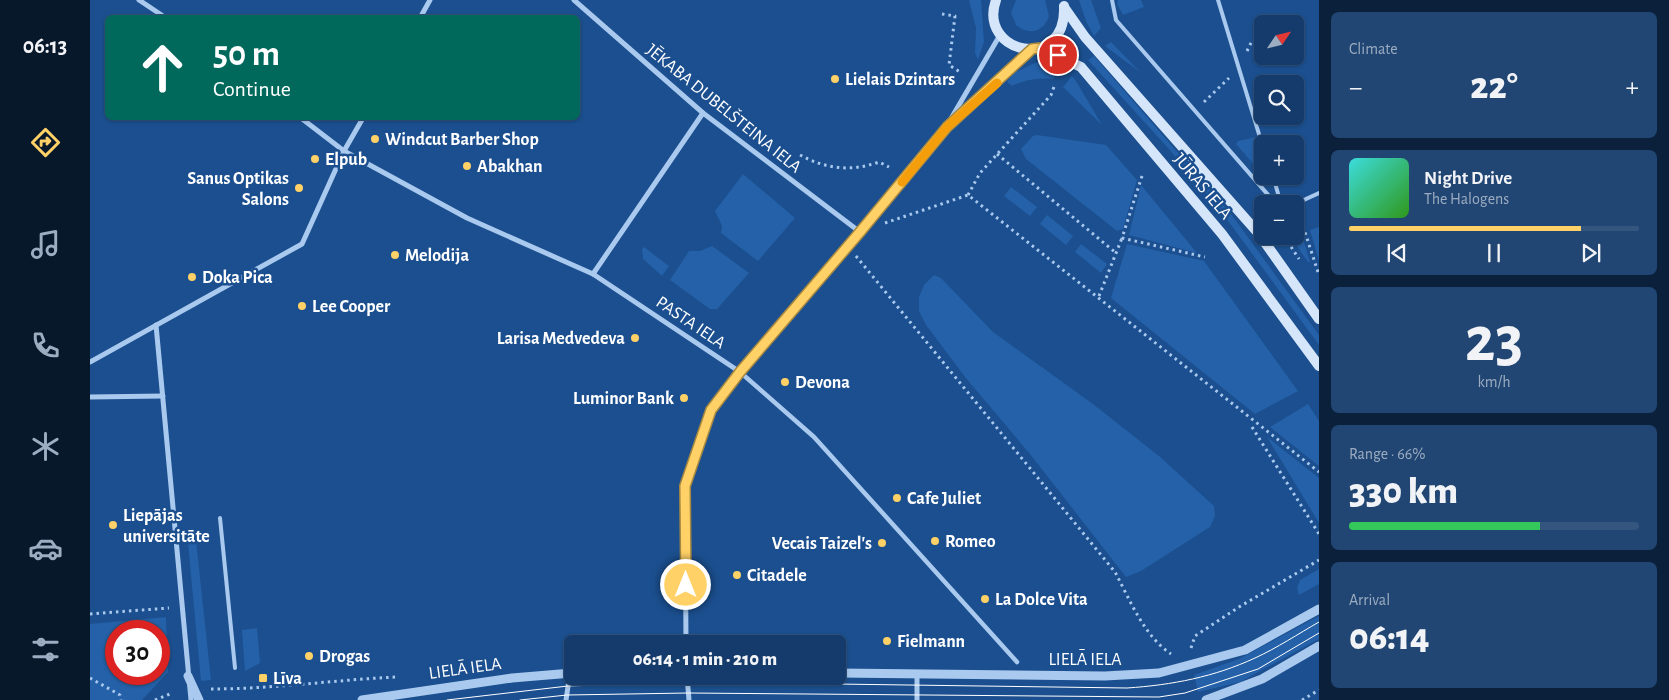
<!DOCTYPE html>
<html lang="en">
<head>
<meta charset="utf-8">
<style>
  body { margin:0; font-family:"Alegreya Sans",sans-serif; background:#214673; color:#f1f3f6; height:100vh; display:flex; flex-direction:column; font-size:19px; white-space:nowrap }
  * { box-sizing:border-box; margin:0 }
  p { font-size:16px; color:#9dadc1 }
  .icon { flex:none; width:28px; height:28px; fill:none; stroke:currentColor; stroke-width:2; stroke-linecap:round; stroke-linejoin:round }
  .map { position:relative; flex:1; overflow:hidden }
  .details { display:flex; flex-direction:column; gap:12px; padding:12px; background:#0b203b; width:350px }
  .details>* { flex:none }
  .guide { position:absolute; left:15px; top:15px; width:475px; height:105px; border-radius:8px; box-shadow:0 1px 4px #0004,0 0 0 1px #33557e; background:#00695c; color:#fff; overflow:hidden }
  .needle { width:32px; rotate:55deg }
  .tools { position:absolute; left:1164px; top:15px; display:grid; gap:10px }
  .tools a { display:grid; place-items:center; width:50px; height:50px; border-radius:8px; background:#143b6b; box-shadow:0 1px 4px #0004,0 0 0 1px #33557e; font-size:25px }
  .speed { position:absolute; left:15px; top:620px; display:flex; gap:10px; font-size:25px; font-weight:700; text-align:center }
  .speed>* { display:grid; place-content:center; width:65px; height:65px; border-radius:50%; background:#143b6b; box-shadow:0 1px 4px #0004,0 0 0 1px #33557e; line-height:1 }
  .speed .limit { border:8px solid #d22; background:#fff; color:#111 }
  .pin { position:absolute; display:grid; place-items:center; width:42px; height:42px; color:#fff; margin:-21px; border:2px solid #fff; border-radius:50%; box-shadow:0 1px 5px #0007 }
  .me { position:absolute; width:55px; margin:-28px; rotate:0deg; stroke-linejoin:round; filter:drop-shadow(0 0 4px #0008) }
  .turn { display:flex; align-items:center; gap:18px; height:105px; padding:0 25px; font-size:22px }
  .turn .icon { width:65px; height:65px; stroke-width:2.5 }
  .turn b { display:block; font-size:35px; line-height:42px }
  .big { font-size:38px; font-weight:800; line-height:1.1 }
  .details .widget { flex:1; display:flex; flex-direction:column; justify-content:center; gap:8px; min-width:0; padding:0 18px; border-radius:8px; background:#214673 }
  .details .dial { align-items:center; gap:0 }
  .dial b { font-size:65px; line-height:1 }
  .song { display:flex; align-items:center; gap:15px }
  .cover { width:60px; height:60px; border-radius:8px; background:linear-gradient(135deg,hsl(180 70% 55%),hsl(110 70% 35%)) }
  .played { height:5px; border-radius:2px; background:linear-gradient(90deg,#ffd166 80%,#33557e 80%) }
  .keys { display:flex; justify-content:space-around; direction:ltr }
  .heat { display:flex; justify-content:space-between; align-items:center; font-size:28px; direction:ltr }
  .charge { height:8px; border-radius:4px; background:linear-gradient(90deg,#34c759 66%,#33557e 0) }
  .trip { position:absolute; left:474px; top:635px; width:282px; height:50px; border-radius:8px; background:#143b6b; box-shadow:0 1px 4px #0004,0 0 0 1px #33557e; font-weight:800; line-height:50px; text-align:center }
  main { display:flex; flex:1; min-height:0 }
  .tabs { display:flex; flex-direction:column; width:90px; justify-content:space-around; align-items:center; background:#08182b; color:#9dadc1 }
  .tabs .icon { width:35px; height:35px }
  .tabs .active { color:#ffd166 }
  .tabs b { font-size:22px; color:#f1f3f6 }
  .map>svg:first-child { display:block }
  .green { fill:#2461a8; fill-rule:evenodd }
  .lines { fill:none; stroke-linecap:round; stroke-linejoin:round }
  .path { stroke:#a9c9ee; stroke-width:3; stroke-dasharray:2.5 4; stroke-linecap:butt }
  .service { stroke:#a9c9ee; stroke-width:4 }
  .pedestrian { stroke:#a9c9ee; stroke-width:4.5 }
  .minor { stroke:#a9c9ee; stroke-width:5 }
  .tertiary { stroke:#a9c9ee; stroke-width:9 }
  .secondary { stroke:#d6e6fa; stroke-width:10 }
  .tram { stroke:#fff; stroke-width:1 }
  .route-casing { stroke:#a68842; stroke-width:12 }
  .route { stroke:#ffd166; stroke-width:9 }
  .slow { stroke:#f59e0b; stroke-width:9 }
  .poi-dot { fill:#ffd166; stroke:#1b4f8f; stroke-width:2 }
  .labels { text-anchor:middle; stroke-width:5; stroke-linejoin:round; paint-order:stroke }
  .poi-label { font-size:18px; font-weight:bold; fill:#fff; stroke:#1b4f8f; text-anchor:start }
  .street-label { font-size:18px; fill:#fff; stroke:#1b4f8f }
</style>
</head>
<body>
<main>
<nav class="tabs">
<b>06:13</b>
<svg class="icon active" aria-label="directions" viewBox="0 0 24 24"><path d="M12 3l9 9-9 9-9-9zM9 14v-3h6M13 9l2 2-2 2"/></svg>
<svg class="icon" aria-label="music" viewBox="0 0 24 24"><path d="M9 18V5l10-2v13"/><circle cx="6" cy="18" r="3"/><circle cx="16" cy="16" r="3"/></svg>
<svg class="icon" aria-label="phone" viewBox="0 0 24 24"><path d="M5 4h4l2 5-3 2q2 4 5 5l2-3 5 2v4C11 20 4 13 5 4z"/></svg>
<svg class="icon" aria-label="climate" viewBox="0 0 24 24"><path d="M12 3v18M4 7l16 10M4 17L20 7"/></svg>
<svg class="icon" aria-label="car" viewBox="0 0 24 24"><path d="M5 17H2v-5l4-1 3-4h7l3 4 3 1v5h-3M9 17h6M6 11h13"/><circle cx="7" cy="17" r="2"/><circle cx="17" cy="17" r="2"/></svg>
<svg class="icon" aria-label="filters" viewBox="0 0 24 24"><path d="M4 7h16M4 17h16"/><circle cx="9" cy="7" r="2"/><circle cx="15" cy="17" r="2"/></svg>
</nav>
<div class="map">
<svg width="1229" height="700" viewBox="0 0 1229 700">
  <rect width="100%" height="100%" fill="#1b4f8f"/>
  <g class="green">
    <path d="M879 0H891L894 42 888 60 885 53 886 28Z"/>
    <path d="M926 0H955L959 16C954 32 939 36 926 25L921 13Z"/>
    <path d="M989 0H1001L1011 28 1004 36 996 21Z"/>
    <path d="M1028 0H1051L1054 7 1033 15 1027 4Z"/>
    <path d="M1021 42 1050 72 1015 46Z"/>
    <path d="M1004 56 1141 214 1229 335V345L1136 218 1078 148 998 60Z"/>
    <path d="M945 63H956L969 68 963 79C947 78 936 79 922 86L917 82 924 73Z"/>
    <path d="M982 76 986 81 1012 125 973 87Z"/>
    <path d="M947 135 1016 145 1047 180 1033 229 1027 231 936 159 931 149 943 136Z"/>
    <path d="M1166 137 1172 156V174L1146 144 1148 141Z"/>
    <path d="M653 174 705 218 668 261 631 233 632 226 625 211Z"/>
    <path d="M1051 185 1107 253 1039 235Z"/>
    <path d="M921 187 947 207 940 216 914 196Z"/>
    <path d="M957 215 983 236 976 245 950 224Z"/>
    <path d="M1205 218H1207L1220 262H1218L1200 236H1205Z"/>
    <path d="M1229 227V261L1220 230Z"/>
    <path d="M991 244 1017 264 1011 273 985 252Z"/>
    <path d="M1037 244 1114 261 1208 391 1165 414 1021 298Z"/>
    <path d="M622 246 659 273 627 309H620L580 280 599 251H610Z"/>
    <path d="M554 247 579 266 572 276 553 259 552 249Z"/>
    <path d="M844 275 851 278 903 332 1003 404 1069 456 1124 506 1125 516 1120 527 1051 571 1036 577 940 454 875 377 836 325 829 311V297L834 285Z"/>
    <path d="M1218 404 1229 421V466L1180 427Z"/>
    <path d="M1177 437 1229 478V523Z"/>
    <path d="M105 531 121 680 111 681 97 533Z"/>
    <path d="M1229 569V584L1209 595 1207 588 1210 580Z"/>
    <path d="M1229 616V639L1150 682 1108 692 1104 675 1149 659Z"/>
    <path d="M76 617 78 672 52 700H0V624ZM26 631H69V674H26Z"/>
    <path d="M167 628 170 663 155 671 152 630Z"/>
  </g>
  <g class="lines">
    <g class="path">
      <path d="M852 14 865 16 859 65 870 72"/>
      <path d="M1157 51 1162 41"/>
      <path d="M1114 102 1139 78"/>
      <path d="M907 154 1026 253"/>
      <path d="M710 155C736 169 761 172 789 162L799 167"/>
      <path d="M1052 176 1032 238 1115 257"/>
      <path d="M878 195 890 173 961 95 965 84"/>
      <path d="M1209 214 1229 275"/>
      <path d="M795 223 878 195 1229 472"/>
      <path d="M1194 236 1209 259"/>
      <path d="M766 256 1025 572C1040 600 1054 636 1081 654"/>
      <path d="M1009 296 1032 238"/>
      <path d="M1162 427 1229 534"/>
      <path d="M0 614 79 608"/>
      <path d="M1101 648 1105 636 1149 607 1229 560"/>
      <path d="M0 678 30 695 31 700"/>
      <path d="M121 689C183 689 244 680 306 677"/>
      <path d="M65 700 80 694"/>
      <path d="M1212 700 1229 690"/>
    </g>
    <g class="service">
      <path d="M1022 0 1026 20 1186 204"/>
      <path d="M1128 0 1172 144"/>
      <path d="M1183 176 1191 204"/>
      <path d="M1205 204 1229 193"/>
      <path d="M130 518 145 668"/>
    </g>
    <path class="pedestrian" d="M650 372 724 437 927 662"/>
    <g class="minor">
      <path d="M49 0 76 18"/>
      <path d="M484 0 613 113 770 232"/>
      <path d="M330 18 340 0"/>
      <path d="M211 118 254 151 377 218 503 274 650 372"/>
      <path d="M859 122 910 35"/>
      <path d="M503 274 613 113"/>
      <path d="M66 325 101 700"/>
      <path d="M0 362 212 244 254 151 273 118"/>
      <path d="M0 397 73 396"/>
      <path d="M596 644 595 486 621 410 650 372 770 232 857 127 942 50"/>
      <path d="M827 673V700"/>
      <path d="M597 676 599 700"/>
      <path d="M476 700 480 673"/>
    </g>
    <g class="tertiary">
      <path d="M748 673 1015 676 1069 673 1155 650 1229 609"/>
      <path d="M98 676 109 700"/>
      <path d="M272 700 422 678 482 673"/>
      <path d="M1116 700 1172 679 1229 646"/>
    </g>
    <g class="secondary">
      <path d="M906 0C887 54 977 73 974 6"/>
      <path d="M974 7 995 37 1169 234 1229 319"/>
      <path d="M951 48 991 67 1132 234 1229 366"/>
    </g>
    <g class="tram">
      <path d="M357 700 478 686 598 682 1037 688C1082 685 1124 677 1165 658 1187 648 1208 634 1229 622"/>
      <path d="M430 700 477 695 598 693 1069 697 1095 693 1168 669 1229 633"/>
    </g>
  </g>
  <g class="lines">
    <g class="route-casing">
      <path id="route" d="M596 585 595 486 621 410 650 372 770 232 857 127 942 49 951 48 968 55"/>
    </g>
    <use href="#route" class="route"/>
    <path class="slow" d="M812 182 857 127 907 83"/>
  </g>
  <g class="poi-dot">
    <circle cx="745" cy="79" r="5"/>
    <circle cx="285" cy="139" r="5"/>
    <circle cx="225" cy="159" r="5"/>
    <circle cx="377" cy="166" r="5"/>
    <circle cx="209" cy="188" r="5"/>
    <circle cx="305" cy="255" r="5"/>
    <circle cx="102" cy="277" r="5"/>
    <circle cx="212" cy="306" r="5"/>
    <circle cx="545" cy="338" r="5"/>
    <circle cx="695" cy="382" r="5"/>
    <circle cx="594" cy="398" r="5"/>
    <circle cx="807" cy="498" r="5"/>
    <circle cx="23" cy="525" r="5"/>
    <circle cx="845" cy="541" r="5"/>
    <circle cx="792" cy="543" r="5"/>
    <circle cx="647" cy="575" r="5"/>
    <circle cx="895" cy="599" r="5"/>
    <circle cx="797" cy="641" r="5"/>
    <circle cx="219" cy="656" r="5"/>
    <rect x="168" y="673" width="10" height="10" rx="2.5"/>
  </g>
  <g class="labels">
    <g class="poi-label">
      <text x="755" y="85">Lielais Dzintars</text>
      <text x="295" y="145">Windcut Barber Shop</text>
      <text x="235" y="165">Elpub</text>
      <text x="387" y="172">Abakhan</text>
      <text x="199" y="184" text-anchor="end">Sanus Optikas<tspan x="199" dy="21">Salons</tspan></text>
      <text x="315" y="261">Melodija</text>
      <text x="112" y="283">Doka Pica</text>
      <text x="222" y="312">Lee Cooper</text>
      <text x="535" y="344" text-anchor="end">Larisa Medvedeva</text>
      <text x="705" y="388">Devona</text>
      <text x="584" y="404" text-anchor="end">Luminor Bank</text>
      <text x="817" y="504">Cafe Juliet</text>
      <text x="33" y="521">Liepājas<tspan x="33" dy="21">universitāte</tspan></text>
      <text x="855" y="547">Romeo</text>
      <text x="782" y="549" text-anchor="end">Vecais Taizel's</text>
      <text x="657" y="581">Citadele</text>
      <text x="905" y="605">La Dolce Vita</text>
      <text x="807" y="647">Fielmann</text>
      <text x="229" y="662">Drogas</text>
      <text x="183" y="684">Līva</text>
    </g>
    <g class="street-label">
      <text transform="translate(634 108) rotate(39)" y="6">JĒKABA DUBELŠTEINA IELA</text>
      <text transform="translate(1113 186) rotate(50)" y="6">JŪRAS IELA</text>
      <text transform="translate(601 322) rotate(34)" y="6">PASTA IELA</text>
      <text x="995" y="665">LIELĀ IELA</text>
      <text transform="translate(375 668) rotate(-8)" y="6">LIELĀ IELA</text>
    </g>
  </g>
</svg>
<div class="tools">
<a><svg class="needle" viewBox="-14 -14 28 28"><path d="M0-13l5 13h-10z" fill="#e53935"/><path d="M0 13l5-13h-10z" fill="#9dadc1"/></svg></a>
<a><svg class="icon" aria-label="search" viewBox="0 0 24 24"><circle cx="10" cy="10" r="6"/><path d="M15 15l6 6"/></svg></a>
<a>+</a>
<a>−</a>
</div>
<div class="speed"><div class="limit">30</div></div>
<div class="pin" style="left:968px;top:55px;background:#d93025"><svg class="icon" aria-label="arrive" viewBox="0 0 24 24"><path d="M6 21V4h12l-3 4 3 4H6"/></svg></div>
<svg class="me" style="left:596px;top:585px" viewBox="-20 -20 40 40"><circle r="17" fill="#ffd166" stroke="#fff" stroke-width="3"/><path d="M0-11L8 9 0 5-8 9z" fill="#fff"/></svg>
<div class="trip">06:14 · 1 min · 210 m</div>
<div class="guide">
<div class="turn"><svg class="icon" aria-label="ahead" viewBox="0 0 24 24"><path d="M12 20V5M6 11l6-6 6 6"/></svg><div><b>50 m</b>Continue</div></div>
</div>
</div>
<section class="details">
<div class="widget"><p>Climate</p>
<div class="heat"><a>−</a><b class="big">22°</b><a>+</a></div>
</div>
<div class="widget">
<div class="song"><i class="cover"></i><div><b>Night Drive</b><p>The Halogens</p></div></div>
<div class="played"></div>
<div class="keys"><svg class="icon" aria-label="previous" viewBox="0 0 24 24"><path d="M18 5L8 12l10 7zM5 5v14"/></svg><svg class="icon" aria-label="pause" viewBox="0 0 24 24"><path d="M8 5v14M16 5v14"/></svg><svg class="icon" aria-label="next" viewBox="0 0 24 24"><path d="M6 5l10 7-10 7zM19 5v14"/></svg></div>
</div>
<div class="widget dial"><b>23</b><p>km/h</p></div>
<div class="widget"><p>Range · 66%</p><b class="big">330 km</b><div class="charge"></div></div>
<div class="widget"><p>Arrival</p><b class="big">06:14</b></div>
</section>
</main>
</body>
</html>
